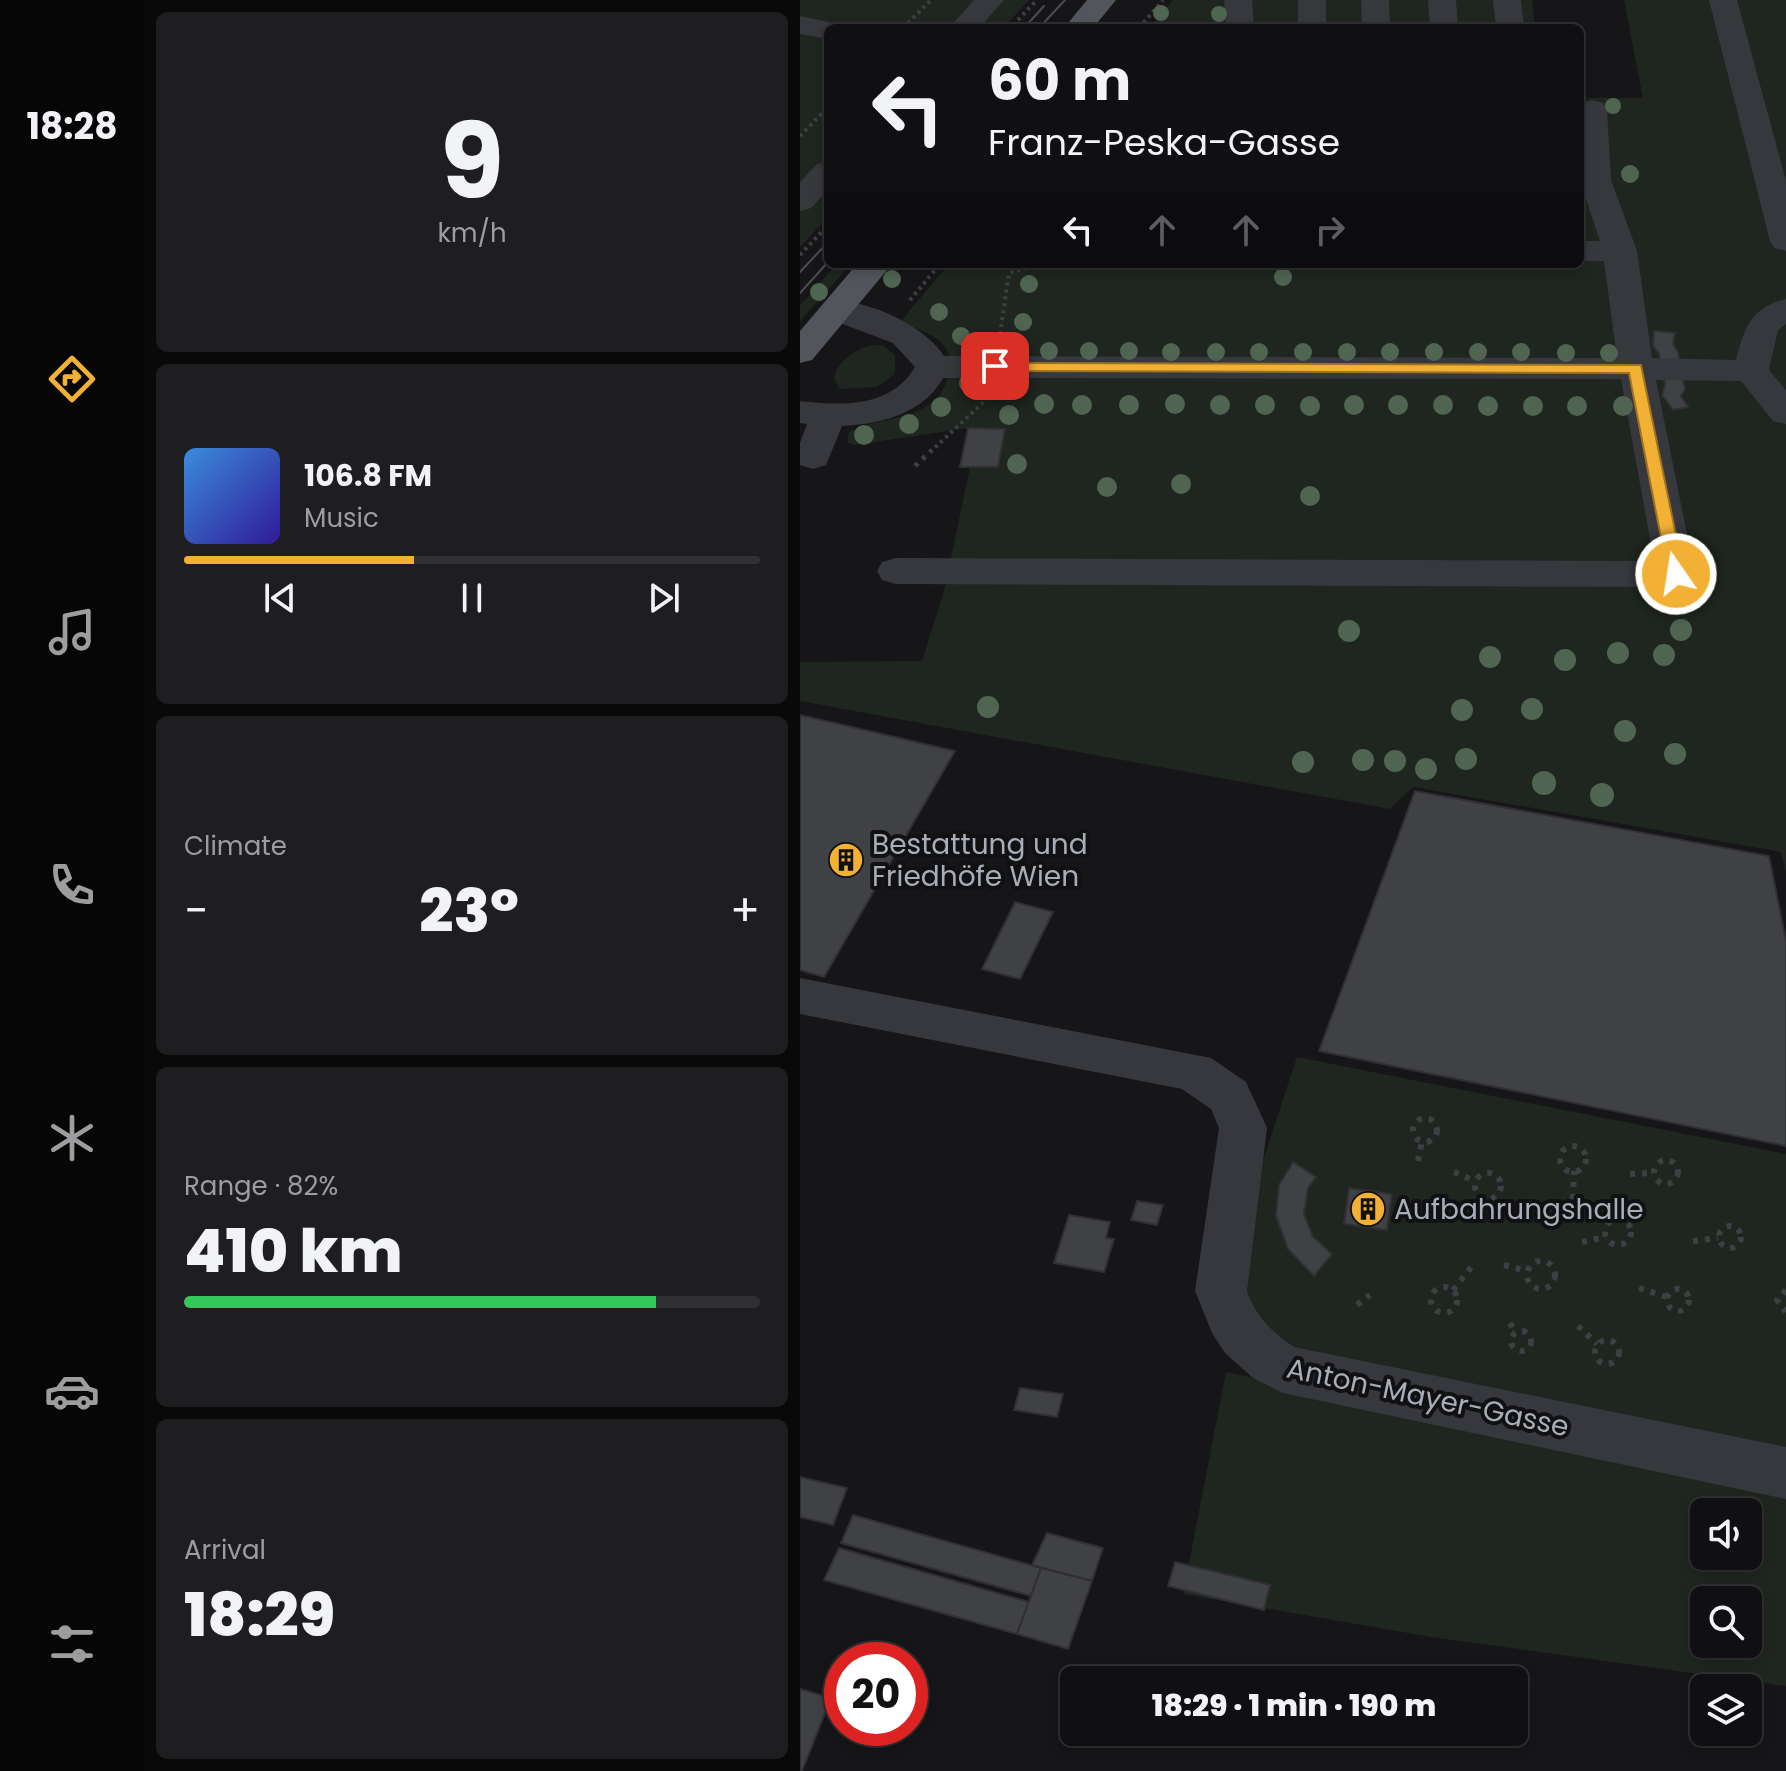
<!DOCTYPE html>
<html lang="en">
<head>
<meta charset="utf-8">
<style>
  body { margin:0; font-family:Poppins,sans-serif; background:#1e1e20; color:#f1f3f6; height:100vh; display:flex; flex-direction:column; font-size:30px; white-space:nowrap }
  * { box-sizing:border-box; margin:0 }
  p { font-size:26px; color:#9c9d9f }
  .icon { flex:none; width:44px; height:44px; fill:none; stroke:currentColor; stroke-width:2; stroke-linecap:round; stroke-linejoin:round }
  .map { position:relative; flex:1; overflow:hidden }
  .drawer { display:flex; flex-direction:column; gap:12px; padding:12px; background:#09090a; width:656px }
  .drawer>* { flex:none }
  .hud { position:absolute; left:24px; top:24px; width:760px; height:244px; border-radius:12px; box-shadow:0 4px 12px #0003,0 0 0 2px #303032; background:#101012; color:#f1f3f6; overflow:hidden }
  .fabs { position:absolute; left:890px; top:1498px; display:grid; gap:16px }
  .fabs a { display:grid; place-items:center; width:72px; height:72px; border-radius:12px; background:#101012; box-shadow:0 4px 12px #0003,0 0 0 2px #303032; font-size:40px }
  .speed { position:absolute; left:24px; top:1642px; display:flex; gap:16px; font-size:40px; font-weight:700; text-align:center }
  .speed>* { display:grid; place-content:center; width:104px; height:104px; border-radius:50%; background:#101012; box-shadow:0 4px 12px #0003,0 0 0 2px #303032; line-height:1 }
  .speed .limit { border:12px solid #d22; background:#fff; color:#111 }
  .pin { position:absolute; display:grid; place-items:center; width:68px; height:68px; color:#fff; margin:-34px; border-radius:16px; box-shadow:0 4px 12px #0006 }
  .me { position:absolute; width:88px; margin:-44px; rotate:347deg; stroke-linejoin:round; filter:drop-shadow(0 0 6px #0008) }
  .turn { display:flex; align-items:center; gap:28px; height:168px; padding:0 32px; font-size:36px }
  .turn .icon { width:104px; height:104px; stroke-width:2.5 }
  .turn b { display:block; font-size:56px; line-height:68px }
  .lanes { display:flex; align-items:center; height:76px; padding:0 32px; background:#0003; justify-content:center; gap:40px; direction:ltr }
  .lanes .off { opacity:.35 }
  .big { font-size:60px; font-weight:800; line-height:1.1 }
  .drawer .tile { flex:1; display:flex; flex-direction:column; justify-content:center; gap:12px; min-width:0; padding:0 28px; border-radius:12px; background:#1e1e20 }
  .drawer .dial { align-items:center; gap:0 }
  .dial b { font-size:104px; line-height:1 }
  .song { display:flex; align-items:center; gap:24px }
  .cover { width:96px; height:96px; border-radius:12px; background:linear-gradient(135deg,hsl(210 70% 55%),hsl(250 70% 35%)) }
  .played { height:8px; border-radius:4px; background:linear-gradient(90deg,#f2b134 40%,#303032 40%) }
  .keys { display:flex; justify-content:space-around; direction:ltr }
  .heat { display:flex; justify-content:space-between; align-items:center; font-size:44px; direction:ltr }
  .charge { height:12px; border-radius:6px; background:linear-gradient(90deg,#34c759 82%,#303032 0) }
  .trip { position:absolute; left:260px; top:1666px; width:468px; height:80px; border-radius:12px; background:#101012; box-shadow:0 4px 12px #0003,0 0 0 2px #303032; font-weight:800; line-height:80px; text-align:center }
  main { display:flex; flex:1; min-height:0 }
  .tab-bar { display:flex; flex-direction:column; width:144px; justify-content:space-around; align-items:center; background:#060607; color:#9c9d9f }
  .tab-bar .icon { width:56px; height:56px }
  .tab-bar .current { color:#f2b134 }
  .tab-bar b { font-size:36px; color:#f1f3f6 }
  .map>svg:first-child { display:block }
  .green { fill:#1e261f; fill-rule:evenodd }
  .building { fill:#404145; stroke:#303034; stroke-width:2 }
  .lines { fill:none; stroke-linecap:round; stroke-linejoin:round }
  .path-far2 { stroke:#3d3f44; stroke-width:4; stroke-dasharray:3 4; stroke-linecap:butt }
  .path-far1 { stroke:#3d3f44; stroke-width:5; stroke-dasharray:4 6; stroke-linecap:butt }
  .path { stroke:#3d3f44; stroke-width:6; stroke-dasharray:5 7; stroke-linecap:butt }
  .minor { fill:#37383d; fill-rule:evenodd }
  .major { fill:#53555c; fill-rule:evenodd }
  .tram { stroke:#4a4c52; stroke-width:2 }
  .tree { fill:#506452 }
  .route { fill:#f2b134; stroke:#9d7322; stroke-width:2 }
  .labels { text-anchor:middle; stroke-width:8; stroke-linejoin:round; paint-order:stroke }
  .poi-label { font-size:28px; fill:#a8adb8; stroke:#111113; text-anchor:start }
  .street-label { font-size:28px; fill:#a8adb8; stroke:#111113 }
</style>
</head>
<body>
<main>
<nav class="tab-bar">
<b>18:28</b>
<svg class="icon current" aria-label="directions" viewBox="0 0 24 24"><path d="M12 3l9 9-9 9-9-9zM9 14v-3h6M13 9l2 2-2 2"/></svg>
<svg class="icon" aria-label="music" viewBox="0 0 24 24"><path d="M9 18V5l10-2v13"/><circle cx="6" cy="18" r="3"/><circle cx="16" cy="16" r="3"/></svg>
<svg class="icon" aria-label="phone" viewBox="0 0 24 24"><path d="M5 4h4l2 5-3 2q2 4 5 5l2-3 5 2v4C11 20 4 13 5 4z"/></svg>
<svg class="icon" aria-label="climate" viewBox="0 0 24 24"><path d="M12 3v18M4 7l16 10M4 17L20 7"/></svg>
<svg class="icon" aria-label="car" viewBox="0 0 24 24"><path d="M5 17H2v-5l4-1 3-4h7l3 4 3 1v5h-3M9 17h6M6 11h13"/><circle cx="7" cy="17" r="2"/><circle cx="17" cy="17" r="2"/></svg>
<svg class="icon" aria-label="filters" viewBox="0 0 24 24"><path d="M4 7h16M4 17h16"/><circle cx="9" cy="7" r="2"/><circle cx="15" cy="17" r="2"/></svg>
</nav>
<section class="drawer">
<div class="tile dial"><b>9</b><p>km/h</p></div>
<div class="tile">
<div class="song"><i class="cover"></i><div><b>106.8 FM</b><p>Music</p></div></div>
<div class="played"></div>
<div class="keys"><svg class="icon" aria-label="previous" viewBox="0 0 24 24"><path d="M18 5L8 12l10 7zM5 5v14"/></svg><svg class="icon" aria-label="pause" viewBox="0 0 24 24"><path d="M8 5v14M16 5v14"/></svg><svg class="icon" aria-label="next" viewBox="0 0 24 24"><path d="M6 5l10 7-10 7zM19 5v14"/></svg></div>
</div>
<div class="tile"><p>Climate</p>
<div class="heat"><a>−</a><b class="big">23°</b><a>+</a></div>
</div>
<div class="tile"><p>Range · 82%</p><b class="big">410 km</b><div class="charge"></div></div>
<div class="tile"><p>Arrival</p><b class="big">18:29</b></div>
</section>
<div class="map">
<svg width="986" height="1771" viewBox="0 0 986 1771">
  <rect width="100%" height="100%" fill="#161618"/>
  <g class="green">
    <path d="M0 0H229L203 28H28V217L0 247Z"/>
    <path d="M373 0H732L735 28H349Z"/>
    <path d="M824 0H986V873L981 852 613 787 590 809 0 701V662L122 661 144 591 170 467H198L204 429 168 428 55 445 47 442 49 432C85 413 143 424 150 367 153 339 121 330 100 322L149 264H780V98H843Z"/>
    <path d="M37 264H51L0 321V305Z"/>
    <path d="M72 345 83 346 95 355V374L77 387 40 389 34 379C37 360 55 350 72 345Z"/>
    <path d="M497 1057 986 1154V1456L472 1349 437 1276 460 1170Z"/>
    <path d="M426 1372 986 1491V1686L631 1637 383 1594ZM904 1512H948V1556H904ZM904 1600H948V1644H904Z"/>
  </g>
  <g class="building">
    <path d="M854 331 875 333 873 344 878 352 885 389 881 396 888 407 873 410 862 395 865 385 859 354 853 346Z"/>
    <path d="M168 428 205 429 198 467H160Z"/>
    <path d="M0 715 155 751 24 977 0 970Z"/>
    <path d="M615 791 969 856 986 941V1146L519 1051Z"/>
    <path d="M215 902 253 912 220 979 182 969Z"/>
    <path d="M493 1162 516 1177 508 1188 504 1214 513 1237 532 1254 514 1276 488 1249 476 1216 479 1185Z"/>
    <path d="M549 1188 592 1194 587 1230 544 1224Z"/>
    <path d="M337 1201 363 1205 357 1225 331 1220Z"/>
    <path d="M269 1215 310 1222 306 1238 314 1239 304 1272 254 1263Z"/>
    <path d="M220 1388 263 1394 257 1417 214 1410Z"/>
    <path d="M0 1477 47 1488 33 1525 0 1517Z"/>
    <path d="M53 1515 241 1568 231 1596 41 1543Z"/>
    <path d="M247 1533 303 1548 292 1581 232 1565Z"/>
    <path d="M39 1548 229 1602 217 1634 24 1580Z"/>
    <path d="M375 1562 470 1585 464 1610 368 1586Z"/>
    <path d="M241 1568 292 1581 268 1649 217 1634Z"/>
    <path d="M0 1689 31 1698 2 1771H0Z"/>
  </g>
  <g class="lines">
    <g class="path-far2">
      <path d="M218 20 237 0"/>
      <path d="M103 28 131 0"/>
      <path d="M339 28 363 0"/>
      <path d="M0 136 28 107"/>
      <path d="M0 255 28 225"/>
      <path d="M110 300 140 264"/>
      <path d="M200 334 209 273 241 264"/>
      <path d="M130 452 187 399"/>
    </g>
    <path class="path-far1" d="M115 466 132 450"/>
    <g class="path">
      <circle cx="625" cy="1130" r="12"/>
      <circle cx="773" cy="1159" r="13"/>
      <circle cx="866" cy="1172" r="12"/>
      <path d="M618 1161 622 1141"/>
      <path d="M654 1172 675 1181"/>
      <circle cx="688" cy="1186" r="13"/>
      <path d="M830 1174 854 1173"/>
      <path d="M773 1199 774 1171"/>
      <circle cx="818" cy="1232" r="13"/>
      <circle cx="930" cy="1237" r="11"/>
      <path d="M893 1241 918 1238"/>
      <path d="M782 1242 806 1237"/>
      <circle cx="741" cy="1275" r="14"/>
      <path d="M704 1265 727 1271"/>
      <circle cx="644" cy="1300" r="13"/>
      <path d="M839 1288 867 1297"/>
      <circle cx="878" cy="1300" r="11"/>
      <path d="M653 1290 672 1266"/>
      <path d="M986 1290 977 1300 986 1312"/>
      <path d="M557 1305 570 1295"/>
      <path d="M710 1323 716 1333"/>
      <path d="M778 1326 797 1344"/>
      <circle cx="721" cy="1341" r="10"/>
      <circle cx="807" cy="1352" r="12"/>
    </g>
    <g class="minor">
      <path d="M174 0H204L179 28H149Z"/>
      <path d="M424 0H452L454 28H426Z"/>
      <rect x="498" y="0" width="28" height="28"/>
      <path d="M561 0H589L590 28H562Z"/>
      <path d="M628 0H656L658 28H630Z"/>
      <path d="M693 0H721L724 28H696Z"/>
      <path d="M909 0H937L986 181V251L974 248 970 241Z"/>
      <path d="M0 16 38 24 41 28H28V39L0 34Z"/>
      <path d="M792 100 803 103 807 109 811 180 837 251 852 358 936 360C944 329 951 307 986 299V324L978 330 969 370 986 390V424L973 421 941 381 856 380 895 574 890 583 876 587 96 584 82 580 77 571 82 562 96 558 854 561 821 379 143 378C123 414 81 424 42 426L26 465 13 469 0 465V443L7 424 0 423V401C41 406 91 408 115 367L93 343 24 317 19 310 24 303C60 294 125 325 144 356L817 358 804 261H780V241H800L780 181V104Z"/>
      <path d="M28 162V190L11 208 0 211V182L17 164Z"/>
      <path d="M0 978 411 1058 446 1082 467 1128 447 1291C455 1316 473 1333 494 1347L986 1447V1499L483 1393 453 1378 425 1353 412 1333 395 1291 419 1128 411 1109 382 1089 0 1014Z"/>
    </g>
    <g class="major">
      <path d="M287 0H316L293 28H264Z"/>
      <path d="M57 264H92L12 360 0 363V331Z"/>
    </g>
    <g class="tram">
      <path d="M224 28 244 6"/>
      <path d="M239 28 265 0"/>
      <path d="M0 272 28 242"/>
      <path d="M0 293 28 262"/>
    </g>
  </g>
  <g class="tree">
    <circle cx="361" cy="13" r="8"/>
    <circle cx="419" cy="14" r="8"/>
    <circle cx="813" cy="106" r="8"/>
    <circle cx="830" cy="174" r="9"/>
    <circle cx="483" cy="277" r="9"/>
    <circle cx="92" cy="279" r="9"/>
    <circle cx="229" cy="284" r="9"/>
    <circle cx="19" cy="292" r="9"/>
    <circle cx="139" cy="312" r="9"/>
    <circle cx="223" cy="322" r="9"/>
    <circle cx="161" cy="336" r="9"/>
    <circle cx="211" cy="351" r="9"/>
    <circle cx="249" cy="351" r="9"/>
    <circle cx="289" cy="351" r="9"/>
    <circle cx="329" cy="351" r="9"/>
    <circle cx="371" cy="352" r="9"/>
    <circle cx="416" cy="352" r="9"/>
    <circle cx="459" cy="352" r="9"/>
    <circle cx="503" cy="352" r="9"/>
    <circle cx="547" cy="352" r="9"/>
    <circle cx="590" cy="352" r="9"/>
    <circle cx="634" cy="352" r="9"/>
    <circle cx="678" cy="352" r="9"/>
    <circle cx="721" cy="352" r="9"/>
    <circle cx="766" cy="353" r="9"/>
    <circle cx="809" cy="353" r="9"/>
    <circle cx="169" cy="383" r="10"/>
    <circle cx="207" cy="383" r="10"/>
    <circle cx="244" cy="404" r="10"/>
    <circle cx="375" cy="404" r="10"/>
    <circle cx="282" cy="405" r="10"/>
    <circle cx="329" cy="405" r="10"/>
    <circle cx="420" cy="405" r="10"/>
    <circle cx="465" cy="405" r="10"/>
    <circle cx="554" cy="405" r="10"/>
    <circle cx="598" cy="405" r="10"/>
    <circle cx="643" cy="405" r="10"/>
    <circle cx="510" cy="406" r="10"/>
    <circle cx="688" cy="406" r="10"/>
    <circle cx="733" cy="406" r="10"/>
    <circle cx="777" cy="406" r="10"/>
    <circle cx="823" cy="406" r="10"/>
    <circle cx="141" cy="407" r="10"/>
    <circle cx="209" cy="415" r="10"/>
    <circle cx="109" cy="424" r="10"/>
    <circle cx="64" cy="435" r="10"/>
    <circle cx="217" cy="464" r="10"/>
    <circle cx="381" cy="484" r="10"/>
    <circle cx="307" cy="487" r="10"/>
    <circle cx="510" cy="496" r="10"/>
    <circle cx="881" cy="630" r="11"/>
    <circle cx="549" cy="631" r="11"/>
    <circle cx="818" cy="653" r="11"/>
    <circle cx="864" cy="655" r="11"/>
    <circle cx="690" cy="657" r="11"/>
    <circle cx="765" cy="660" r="11"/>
    <circle cx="188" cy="707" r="11"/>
    <circle cx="732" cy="709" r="11"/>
    <circle cx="662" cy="710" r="11"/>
    <circle cx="825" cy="731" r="11"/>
    <circle cx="875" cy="754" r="11"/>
    <circle cx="666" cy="759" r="11"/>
    <circle cx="563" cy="760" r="11"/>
    <circle cx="595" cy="761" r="11"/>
    <circle cx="503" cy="762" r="11"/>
    <circle cx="626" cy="769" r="11"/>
    <circle cx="744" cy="783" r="12"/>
    <circle cx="802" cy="795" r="12"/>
  </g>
  <path class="route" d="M190 363 841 365 884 574 876 579 868 574 829 373 195 371 190 369Z"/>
  <defs>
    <g id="building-disc" transform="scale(1.8)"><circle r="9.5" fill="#f2b134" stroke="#111113"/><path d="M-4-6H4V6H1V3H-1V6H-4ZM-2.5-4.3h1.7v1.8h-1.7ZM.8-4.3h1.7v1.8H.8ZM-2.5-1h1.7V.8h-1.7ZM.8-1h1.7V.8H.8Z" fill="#111"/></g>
  </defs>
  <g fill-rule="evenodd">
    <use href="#building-disc" x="46" y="860"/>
    <use href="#building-disc" x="568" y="1209"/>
  </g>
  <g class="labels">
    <g class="poi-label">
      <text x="72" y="854">Bestattung und<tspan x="72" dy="32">Friedhöfe Wien</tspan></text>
      <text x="594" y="1219">Aufbahrungshalle</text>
    </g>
    <g class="street-label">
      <text transform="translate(628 1397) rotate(12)" y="10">Anton-Mayer-Gasse</text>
    </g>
  </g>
</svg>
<div class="fabs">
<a><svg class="icon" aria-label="sound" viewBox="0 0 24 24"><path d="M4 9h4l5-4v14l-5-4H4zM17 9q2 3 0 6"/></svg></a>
<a><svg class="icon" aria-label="search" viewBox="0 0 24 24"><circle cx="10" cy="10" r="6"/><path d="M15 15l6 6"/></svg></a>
<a><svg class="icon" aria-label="layers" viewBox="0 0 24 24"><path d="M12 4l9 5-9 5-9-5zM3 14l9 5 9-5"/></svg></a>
</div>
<div class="speed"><div class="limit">20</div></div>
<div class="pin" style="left:195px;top:366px;background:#d93025"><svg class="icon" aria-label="arrive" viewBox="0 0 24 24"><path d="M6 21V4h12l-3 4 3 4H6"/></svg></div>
<svg class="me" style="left:876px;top:574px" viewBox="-20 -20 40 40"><circle r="17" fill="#f2b134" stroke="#fff" stroke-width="3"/><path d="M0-11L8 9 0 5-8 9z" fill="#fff"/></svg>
<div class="trip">18:29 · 1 min · 190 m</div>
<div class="hud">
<div class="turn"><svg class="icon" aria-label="left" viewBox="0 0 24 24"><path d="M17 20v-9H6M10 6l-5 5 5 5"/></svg><div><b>60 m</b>Franz-Peska-Gasse</div></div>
<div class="lanes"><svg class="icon" aria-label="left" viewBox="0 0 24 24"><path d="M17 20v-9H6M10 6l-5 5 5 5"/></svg><svg class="icon off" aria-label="ahead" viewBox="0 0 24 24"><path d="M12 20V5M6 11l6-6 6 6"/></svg><svg class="icon off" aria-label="ahead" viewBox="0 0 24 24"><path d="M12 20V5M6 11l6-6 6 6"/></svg><svg class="icon off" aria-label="right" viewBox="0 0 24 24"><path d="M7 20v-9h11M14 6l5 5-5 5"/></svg></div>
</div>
</div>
</main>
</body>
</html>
